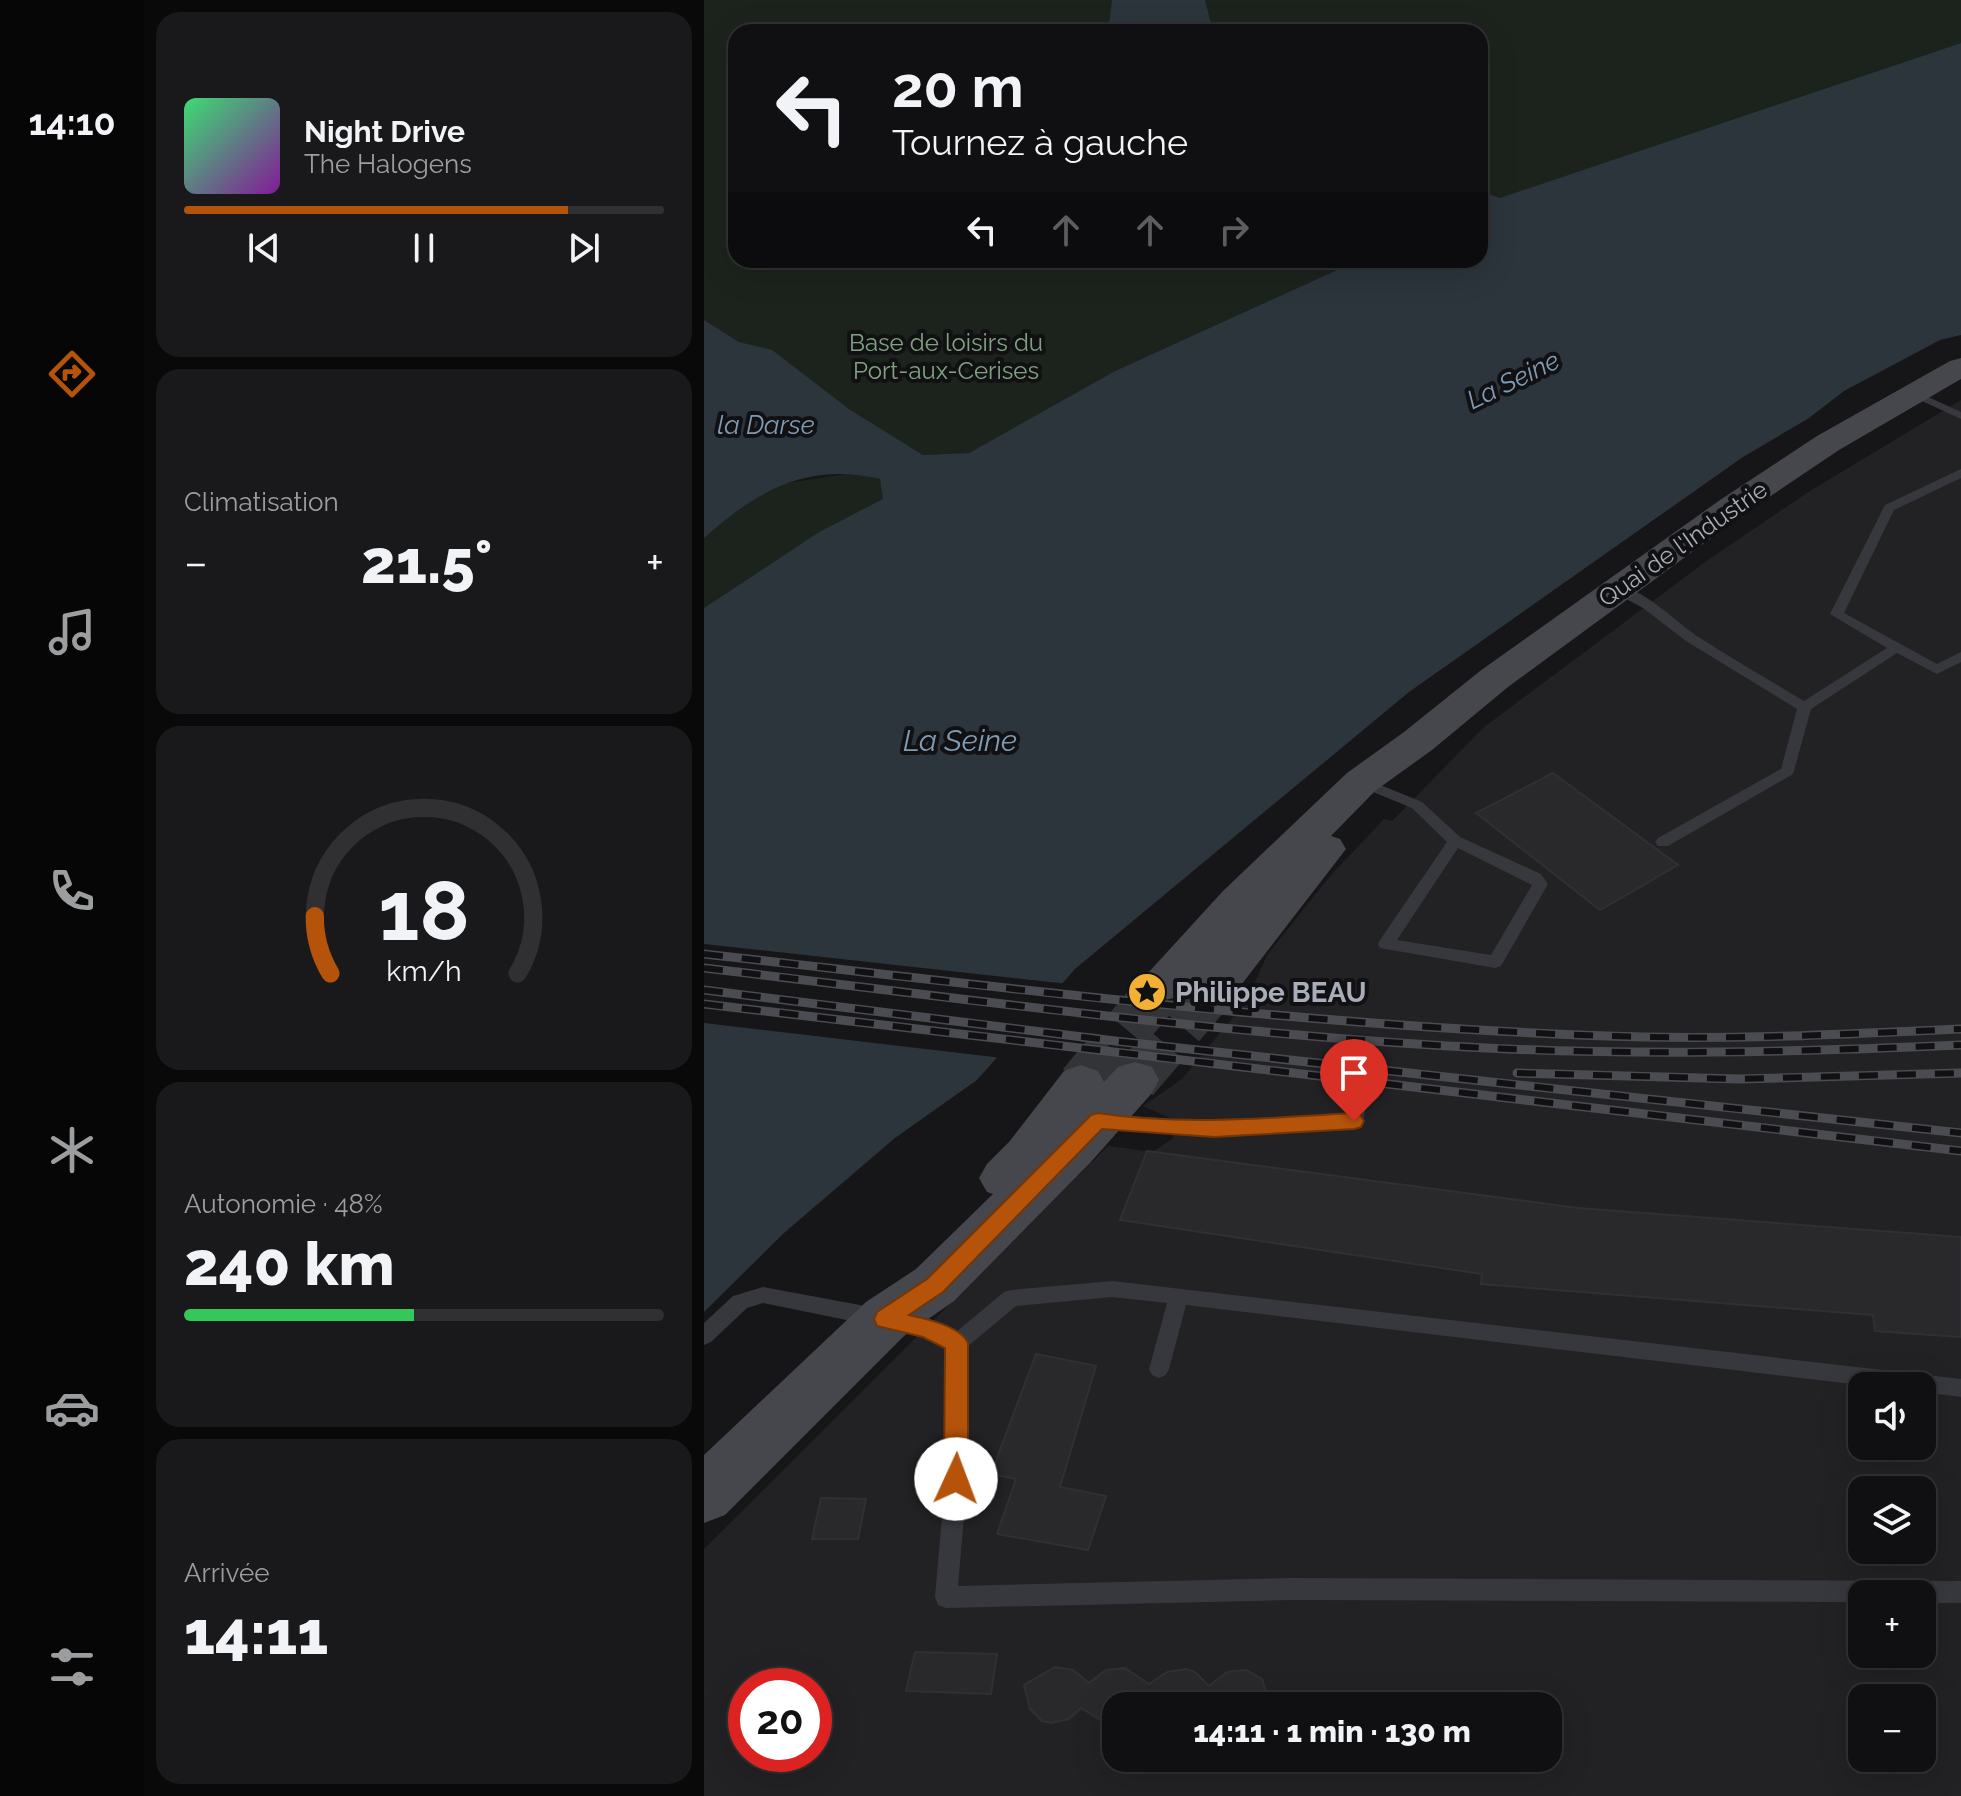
<!DOCTYPE html>
<html lang="fr">
<head>
<meta charset="utf-8">
<style>
  body { margin:0; font-family:Raleway,sans-serif; background:#19191b; color:#f1f3f6; height:100vh; display:flex; flex-direction:column; font-size:30px; white-space:nowrap }
  * { box-sizing:border-box; margin:0 }
  p { font-size:26px; color:#9c9d9f }
  .icon { flex:none; width:44px; height:44px; fill:none; stroke:currentColor; stroke-width:2; stroke-linecap:round; stroke-linejoin:round }
  .map { position:relative; flex:1; overflow:hidden }
  .drawer { display:flex; flex-direction:column; gap:12px; padding:12px; background:#09090a; width:560px }
  .drawer>* { flex:none }
  .hud { position:absolute; left:24px; top:24px; width:760px; height:244px; border-radius:24px; box-shadow:0 8px 32px #0002,0 0 0 2px #303032; background:#101012; color:#f1f3f6; overflow:hidden }
  .fabs { position:absolute; left:1144px; top:1372px; display:grid; gap:16px }
  .fabs a { display:grid; place-items:center; width:88px; height:88px; border-radius:16px; background:#101012; box-shadow:0 8px 32px #0002,0 0 0 2px #303032; font-size:40px }
  .speed { position:absolute; left:24px; top:1668px; display:flex; gap:16px; font-size:40px; font-weight:700; text-align:center }
  .speed>* { display:grid; place-content:center; width:104px; height:104px; border-radius:50%; background:#101012; box-shadow:0 8px 32px #0002,0 0 0 2px #303032; line-height:1 }
  .speed .limit { border:12px solid #d22; background:#fff; color:#111 }
  .pin { position:absolute; display:grid; place-items:center; width:68px; height:68px; color:#fff; margin:-82px -34px; border-radius:50% 50% 50% 0; rotate:-45deg; box-shadow:0 0 8px #0007 }
  .pin .icon { rotate:45deg }
  .me { position:absolute; width:88px; margin:-44px; rotate:2deg; stroke-linejoin:round; filter:drop-shadow(0 0 6px #0008) }
  .turn { display:flex; align-items:center; gap:28px; height:168px; padding:0 32px; font-size:36px }
  .turn .icon { width:104px; height:104px; stroke-width:2.5 }
  .turn b { display:block; font-size:56px; line-height:68px }
  .lanes { display:flex; align-items:center; height:76px; padding:0 32px; background:#0003; justify-content:center; gap:40px; direction:ltr }
  .lanes .off { opacity:.35 }
  .big { font-size:60px; font-weight:800; line-height:1.1 }
  .drawer .widget { flex:1; display:flex; flex-direction:column; justify-content:center; gap:12px; min-width:0; padding:0 28px; border-radius:24px; background:#19191b }
  .drawer .dial { align-items:center; gap:0 }
  .dial svg { height:208px; overflow:visible; fill:none; stroke:#303032; stroke-width:7; stroke-linecap:round; text-anchor:middle }
  .dial text { fill:#f1f3f6; stroke:none }
  .song { display:flex; align-items:center; gap:24px }
  .cover { width:96px; height:96px; border-radius:12px; background:linear-gradient(135deg,hsl(140 70% 55%),hsl(290 70% 35%)) }
  .played { height:8px; border-radius:4px; background:linear-gradient(90deg,#b45309 80%,#303032 80%) }
  .keys { display:flex; justify-content:space-around; direction:ltr }
  .heat { display:flex; justify-content:space-between; align-items:center; font-size:44px; direction:ltr }
  .charge { height:12px; border-radius:6px; background:linear-gradient(90deg,#34c759 48%,#303032 0) }
  .trip { position:absolute; left:398px; top:1692px; width:460px; height:80px; border-radius:24px; background:#101012; box-shadow:0 8px 32px #0002,0 0 0 2px #303032; font-weight:800; line-height:80px; text-align:center }
  main { display:flex; flex:1; min-height:0 }
  .dock { display:flex; flex-direction:column; width:144px; justify-content:space-around; align-items:center; background:#060607; color:#9c9d9f }
  .dock .icon { width:56px; height:56px }
  .dock .selected { color:#b45309 }
  .dock b { font-size:36px; color:#f1f3f6 }
  .map>svg:first-child { display:block }
  .built { fill:#222225; fill-rule:evenodd }
  .green { fill:#1c231d }
  .water { fill:#2c353c }
  .pier { fill:#161618 }
  .building { fill:#29292c; stroke:#303034; stroke-width:2 }
  .lines { fill:none; stroke-linecap:round; stroke-linejoin:round }
  .secondary-tunnel { stroke:#333438; stroke-width:47; stroke-dasharray:47 24; stroke-linecap:butt }
  .lane { fill:#37383d; fill-rule:evenodd }
  .secondary { fill:#45474d; fill-rule:evenodd }
  .rail-casing { stroke:#4a4c52; stroke-width:9 }
  .rail { stroke:#111113; stroke-width:6; stroke-dasharray:19; stroke-linecap:butt }
  .route { fill:#b45309; stroke:#753606; stroke-width:2 }
  .labels { text-anchor:middle; stroke-width:8; stroke-linejoin:round; paint-order:stroke }
  .far-park-label { font-size:24px; fill:#7fa381; stroke:#111113 }
  .far-street-label { font-size:24px; fill:#a8adb8; stroke:#111113 }
  .far-water-label { font-size:26px; font-style:italic; fill:#7f9bb3; stroke:#111113 }
  .poi-label { font-size:28px; font-weight:bold; fill:#a8adb8; stroke:#111113; text-anchor:start }
  .water-label { font-size:30px; font-style:italic; fill:#7f9bb3; stroke:#111113 }
</style>
</head>
<body>
<main>
<nav class="dock">
<b>14:10</b>
<svg class="icon selected" aria-label="directions" viewBox="0 0 24 24"><path d="M12 3l9 9-9 9-9-9zM9 14v-3h6M13 9l2 2-2 2"/></svg>
<svg class="icon" aria-label="music" viewBox="0 0 24 24"><path d="M9 18V5l10-2v13"/><circle cx="6" cy="18" r="3"/><circle cx="16" cy="16" r="3"/></svg>
<svg class="icon" aria-label="phone" viewBox="0 0 24 24"><path d="M5 4h4l2 5-3 2q2 4 5 5l2-3 5 2v4C11 20 4 13 5 4z"/></svg>
<svg class="icon" aria-label="climate" viewBox="0 0 24 24"><path d="M12 3v18M4 7l16 10M4 17L20 7"/></svg>
<svg class="icon" aria-label="car" viewBox="0 0 24 24"><path d="M5 17H2v-5l4-1 3-4h7l3 4 3 1v5h-3M9 17h6M6 11h13"/><circle cx="7" cy="17" r="2"/><circle cx="17" cy="17" r="2"/></svg>
<svg class="icon" aria-label="filters" viewBox="0 0 24 24"><path d="M4 7h16M4 17h16"/><circle cx="9" cy="7" r="2"/><circle cx="15" cy="17" r="2"/></svg>
</nav>
<section class="drawer">
<div class="widget">
<div class="song"><i class="cover"></i><div><b>Night Drive</b><p>The Halogens</p></div></div>
<div class="played"></div>
<div class="keys"><svg class="icon" aria-label="previous" viewBox="0 0 24 24"><path d="M18 5L8 12l10 7zM5 5v14"/></svg><svg class="icon" aria-label="pause" viewBox="0 0 24 24"><path d="M8 5v14M16 5v14"/></svg><svg class="icon" aria-label="next" viewBox="0 0 24 24"><path d="M6 5l10 7-10 7zM19 5v14"/></svg></div>
</div>
<div class="widget"><p>Climatisation</p>
<div class="heat"><a>−</a><b class="big">21.5°</b><a>+</a></div>
</div>
<div class="widget dial"><svg viewBox="0 0 100 80">
<path d="M14 69A42 42 0 1 1 86 69"/>
<path d="M14 69A42 42 0 0 1 8 47" stroke="#b45309"/>
<text x="50" y="56" font-size="32" font-weight="700">18</text>
<text x="50" y="72" font-size="11">km/h</text>
</svg></div>
<div class="widget"><p>Autonomie · 48%</p><b class="big">240 km</b><div class="charge"></div></div>
<div class="widget"><p>Arrivée</p><b class="big">14:11</b></div>
</section>
<div class="map">
<svg width="1257" height="1796" viewBox="0 0 1257 1796">
  <rect width="100%" height="100%" fill="#161618"/>
  <path class="built" d="M1257 400V1796H0V1549L404 1146 449 1152 469 1138 468 1119 439 1106 478 1079 543 1000 563 955 626 876 680 819 688 821 779 728 1005 559 1106 491ZM1158 1386H1218V1446H1158ZM1158 1490H1218V1550H1158ZM1158 1594H1218V1654H1158ZM42 1686H110V1754H42ZM1158 1698H1218V1758H1158ZM412 1706H844V1758H412Z"/>
  <g class="green">
    <path d="M0 0H1257V43L776 206V32H32V260H655L411 371 265 453 219 455 145 409 68 351 35 342 0 320Z"/>
    <path d="M148 473 176 479 180 499 115 532 0 608V537L24 515 77 484Z"/>
  </g>
  <g class="water">
    <path d="M408 0H501L509 32H404Z"/>
    <path d="M1257 43V335L1236 340 1140 391 1105 418 1039 457 705 692 371 969 273 1080 191 1138 80 1233 0 1312V608L115 532 179 499 176 479C102 462 53 491 0 538V320L35 342 68 350 145 409 219 455 265 453 411 371 655 260H776V191L796 198Z"/>
  </g>
  <path class="pier" d="M0 944 364 984 298 1058 0 1023Z"/>
  <g class="building">
    <path d="M849 773 974 865 896 910 772 813Z"/>
    <path d="M443 1151 874 1208 1257 1237V1337L1171 1331 1169 1315 777 1284 778 1274 416 1220Z"/>
    <path d="M332 1354 392 1366 356 1487 402 1496 384 1550 293 1534 312 1479 287 1474Z"/>
    <path d="M117 1498 162 1499 154 1539H108Z"/>
    <path d="M211 1652 293 1654 287 1694 202 1691Z"/>
    <path d="M351 1667 369 1670 385 1683 402 1670 421 1668 445 1684 463 1672 482 1669 491 1672 505 1686 523 1672 542 1670 558 1679 566 1706H412V1730L377 1708 365 1719 347 1723 338 1721 326 1709 320 1685Z"/>
  </g>
  <g class="lines">
    <g class="secondary-tunnel">
      <path d="M431 1080 508 990"/>
      <path d="M377 1084 460 985"/>
    </g>
    <g class="lane">
      <path d="M1209 390 1257 412V419L1205 395V391Z"/>
      <path d="M1257 469V478L1190 510 1140 613 1233 664 1257 652V662L1233 674 1193 653 1107 709 1089 774 964 846H954L951 842 954 838 1077 769 1093 709 982 641 939 608 909 592V586C934 583 973 623 993 636 1028 659 1064 679 1100 701L1183 648 1126 614 1181 505Z"/>
      <path d="M657 777 718 802 756 837 837 874 844 884 797 966 791 968 676 948 674 944 676 940 743 842 708 808 652 785 650 782ZM754 848 828 885 787 955 693 940Z"/>
      <path d="M653 1094 659 1096C664 1104 661 1118 656 1126L650 1128 510 1136 400 1128 394 1126 391 1121 394 1116 400 1114 510 1122 642 1114 647 1096Z"/>
      <path d="M408 1281 1257 1379V1397L1218 1392V1386H1164L482 1305 465 1369 462 1375 455 1378 448 1375 445 1369 463 1303 408 1297 312 1306 263 1347 265 1459 254 1586 587 1578 1257 1581V1603H1218V1594H1158V1602L587 1600 242 1608 234 1605 231 1597 243 1459V1348L219 1337 187 1328 184 1322 187 1316C206 1309 234 1324 251 1333L300 1292 307 1290Z"/>
      <path d="M59 1287 172 1308 179 1311 182 1317 179 1323 172 1326 59 1303 43 1308 7 1342 0 1345V1323L29 1296Z"/>
    </g>
    <g class="secondary">
      <path d="M1257 358V379L1135 450 1040 514 804 687 728 750 671 791 627 836 636 839 642 849 524 1002 508 1007 492 1002 485 990 489 982C475 999 465 1003 444 997L437 985 444 973 519 891 643 773 700 732 776 671 1016 500 1113 436 1246 361Z"/>
      <path d="M431 1062 448 1067 455 1080 448 1093 386 1163 250 1301 200 1336 21 1515 0 1523V1455L162 1302 212 1269 289 1194 283 1192 275 1178 283 1164 305 1142 360 1071 377 1065 394 1071 400 1082 414 1067Z"/>
    </g>
    <g class="rail-casing">
      <g id="rail">
        <path d="M0 954C313 989 626 1029 940 1037 1046 1039 1151 1034 1257 1029"/>
        <path d="M0 968C254 998 507 1033 763 1047 927 1056 1092 1052 1257 1045"/>
        <path d="M0 990 411 1041 1257 1133"/>
        <path d="M0 1004 1257 1151"/>
        <path d="M813 1073 1035 1079 1257 1073"/>
      </g>
    </g>
    <use href="#rail" class="rail"/>
  </g>
  <path class="route" d="M394 1113C479 1126 564 1118 650 1113L657 1116 660 1121 657 1127 650 1129 510 1137 398 1129 239 1292 205 1315C223 1319 256 1326 264 1343V1479L261 1487 252 1490 243 1487 240 1479 241 1348 219 1337 173 1326 170 1319 173 1312 223 1279 387 1115Z"/>
  <defs>
    <g id="sight-disc" transform="scale(2)"><circle r="9.5" fill="#f2b134" stroke="#111113"/><path d="M0-6L1.8-2.2L6-1.7L2.9 1.2L3.7 5.4L0 3.3L-3.7 5.4L-2.9 1.2L-6-1.7L-1.8-2.2Z" fill="#111"/></g>
  </defs>
  <g fill-rule="evenodd">
    <use href="#sight-disc" x="443" y="992"/>
  </g>
  <g class="labels">
    <g class="far-park-label">
      <text x="242" y="351">Base de loisirs du<tspan x="242" dy="28">Port-aux-Cerises</tspan></text>
    </g>
    <g class="far-street-label">
      <text transform="translate(979 544) rotate(-35)" y="8">Quai de l'Industrie</text>
    </g>
    <g class="far-water-label">
      <text transform="translate(809 380) rotate(-26)" y="9">La Seine</text>
      <text x="62" y="434">la Darse</text>
    </g>
    <g class="poi-label">
      <text x="471" y="1002">Philippe BEAU</text>
    </g>
    <g class="water-label">
      <text x="256" y="751">La Seine</text>
    </g>
  </g>
</svg>
<div class="fabs">
<a><svg class="icon" aria-label="sound" viewBox="0 0 24 24"><path d="M4 9h4l5-4v14l-5-4H4zM17 9q2 3 0 6"/></svg></a>
<a><svg class="icon" aria-label="layers" viewBox="0 0 24 24"><path d="M12 4l9 5-9 5-9-5zM3 14l9 5 9-5"/></svg></a>
<a>+</a>
<a>−</a>
</div>
<div class="speed"><div class="limit">20</div></div>
<div class="pin" style="left:650px;top:1121px;background:#d93025"><svg class="icon" aria-label="arrive" viewBox="0 0 24 24"><path d="M6 21V4h12l-3 4 3 4H6"/></svg></div>
<svg class="me" style="left:252px;top:1479px" viewBox="-20 -20 40 40"><circle r="19" fill="#fff"/><path d="M0-13L10 11 0 6-10 11z" fill="#b45309"/></svg>
<div class="trip">14:11 · 1 min · 130 m</div>
<div class="hud">
<div class="turn"><svg class="icon" aria-label="left" viewBox="0 0 24 24"><path d="M17 20v-9H6M10 6l-5 5 5 5"/></svg><div><b>20 m</b>Tournez à gauche</div></div>
<div class="lanes"><svg class="icon" aria-label="left" viewBox="0 0 24 24"><path d="M17 20v-9H6M10 6l-5 5 5 5"/></svg><svg class="icon off" aria-label="ahead" viewBox="0 0 24 24"><path d="M12 20V5M6 11l6-6 6 6"/></svg><svg class="icon off" aria-label="ahead" viewBox="0 0 24 24"><path d="M12 20V5M6 11l6-6 6 6"/></svg><svg class="icon off" aria-label="right" viewBox="0 0 24 24"><path d="M7 20v-9h11M14 6l5 5-5 5"/></svg></div>
</div>
</div>
</main>
</body>
</html>
